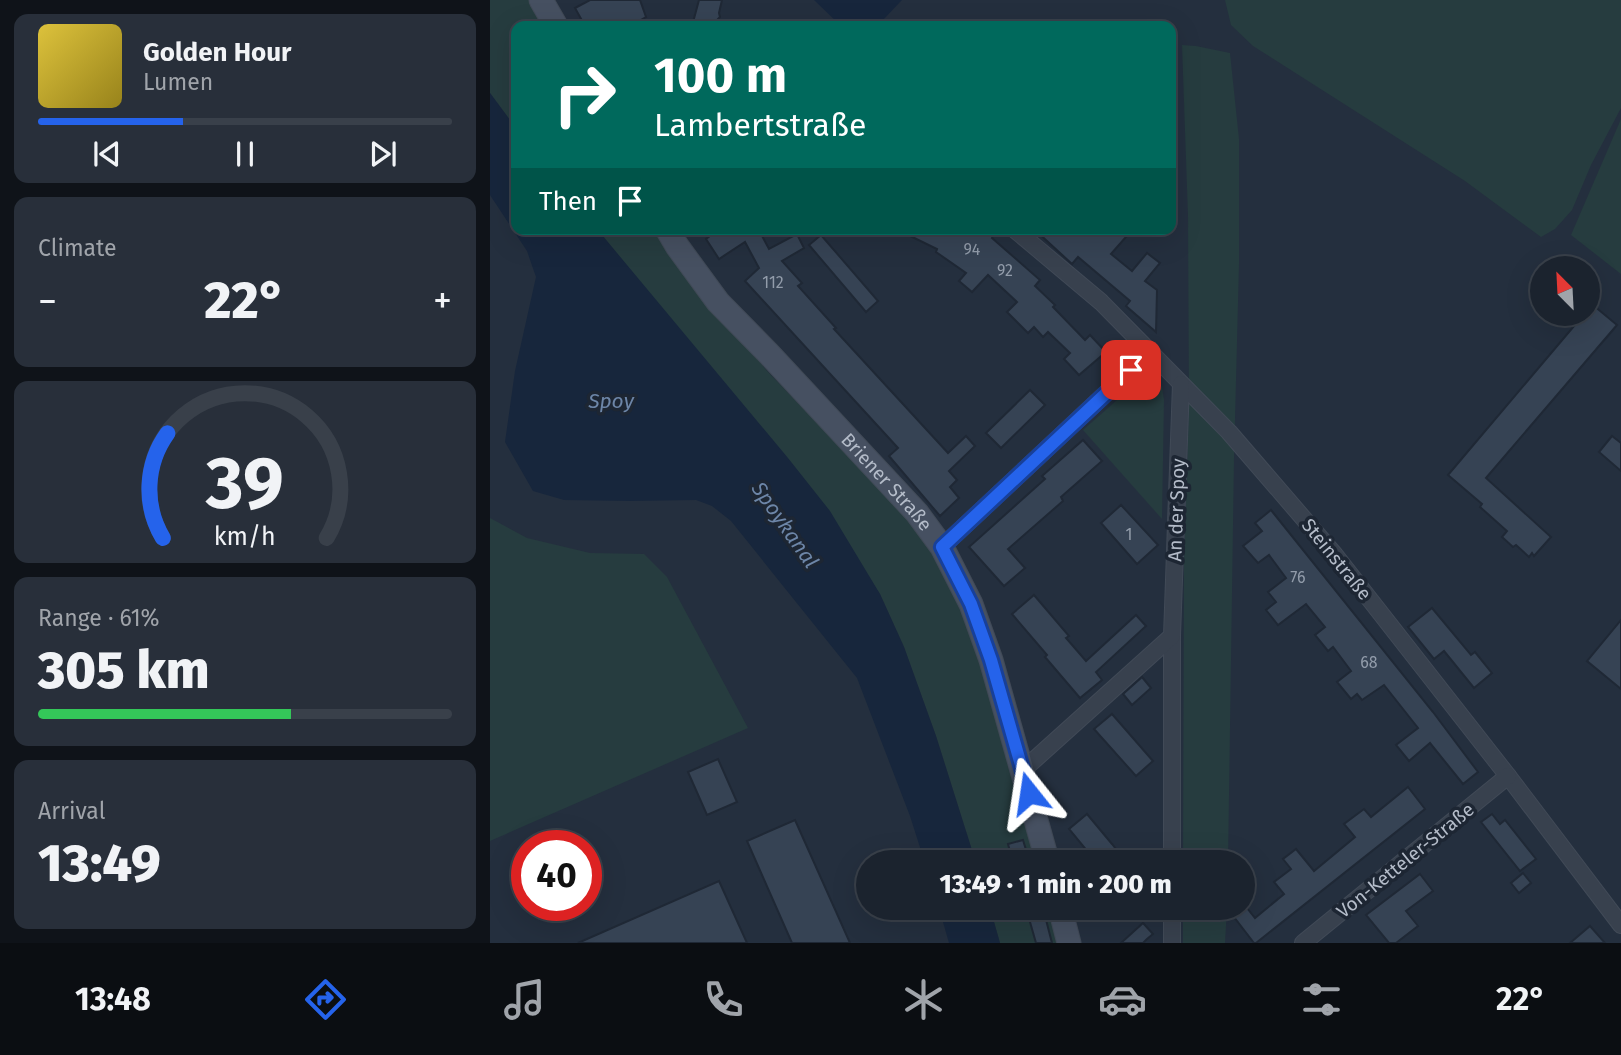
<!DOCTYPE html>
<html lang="en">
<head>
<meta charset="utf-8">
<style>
  body { margin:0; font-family:"Fira Sans",sans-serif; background:#282f3a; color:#f1f3f6; height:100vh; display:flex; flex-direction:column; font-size:26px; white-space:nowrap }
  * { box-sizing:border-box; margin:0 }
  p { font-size:23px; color:#a0a4aa }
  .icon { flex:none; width:38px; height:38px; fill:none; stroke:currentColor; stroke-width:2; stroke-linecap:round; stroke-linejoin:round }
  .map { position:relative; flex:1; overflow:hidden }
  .side { display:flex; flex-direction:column; gap:14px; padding:14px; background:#0f1319; width:490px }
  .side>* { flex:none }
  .hud { position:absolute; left:21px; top:21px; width:665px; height:214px; border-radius:14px; box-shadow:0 7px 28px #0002,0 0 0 2px #39404a; background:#00695c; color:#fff; overflow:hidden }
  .needle { width:46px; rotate:336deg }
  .tools { position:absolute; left:1040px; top:256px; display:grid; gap:14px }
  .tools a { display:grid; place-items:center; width:70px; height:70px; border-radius:50%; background:#1b232e; box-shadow:0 7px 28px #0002,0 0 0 2px #39404a; font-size:35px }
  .speed { position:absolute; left:21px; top:830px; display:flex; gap:14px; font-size:35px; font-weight:700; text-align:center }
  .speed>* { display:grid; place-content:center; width:91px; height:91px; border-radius:50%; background:#1b232e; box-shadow:0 7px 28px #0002,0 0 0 2px #39404a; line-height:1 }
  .speed .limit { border:10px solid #d22; background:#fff; color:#111 }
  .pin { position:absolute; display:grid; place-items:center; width:60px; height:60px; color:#fff; margin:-30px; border-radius:14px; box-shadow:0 4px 10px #0006 }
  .me { position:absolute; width:77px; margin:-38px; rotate:345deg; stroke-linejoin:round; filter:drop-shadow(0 0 5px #0008) }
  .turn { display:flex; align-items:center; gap:24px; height:147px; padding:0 28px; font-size:32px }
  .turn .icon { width:91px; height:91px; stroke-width:2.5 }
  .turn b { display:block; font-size:49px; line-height:60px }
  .then { display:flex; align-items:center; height:66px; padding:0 28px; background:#0003; gap:14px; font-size:26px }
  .big { font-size:52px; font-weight:800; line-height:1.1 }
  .side .card { flex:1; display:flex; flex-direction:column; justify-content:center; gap:10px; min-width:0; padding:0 24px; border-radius:14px; background:#282f3a }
  .side .dial { align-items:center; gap:0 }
  .dial svg { height:182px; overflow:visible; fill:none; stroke:#39404a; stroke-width:7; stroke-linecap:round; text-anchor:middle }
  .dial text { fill:#f1f3f6; stroke:none }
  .song { display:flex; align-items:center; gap:21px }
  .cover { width:84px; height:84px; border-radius:10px; background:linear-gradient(135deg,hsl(50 70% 55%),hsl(50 70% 35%)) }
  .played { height:7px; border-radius:4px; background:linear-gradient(90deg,#2563eb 35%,#39404a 35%) }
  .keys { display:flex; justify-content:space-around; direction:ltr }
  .heat { display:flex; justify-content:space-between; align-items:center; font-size:38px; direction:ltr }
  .charge { height:10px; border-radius:5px; background:linear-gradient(90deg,#34c759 61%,#39404a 0) }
  .trip { position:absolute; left:366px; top:850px; width:399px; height:70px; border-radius:35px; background:#1b232e; box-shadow:0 7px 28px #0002,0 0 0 2px #39404a; font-weight:800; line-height:70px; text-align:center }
  .menu { display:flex; height:112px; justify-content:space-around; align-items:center; background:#0b0e12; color:#a0a4aa }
  .menu .icon { width:49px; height:49px }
  .menu .selected { color:#2563eb }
  .menu b { font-size:32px; color:#f1f3f6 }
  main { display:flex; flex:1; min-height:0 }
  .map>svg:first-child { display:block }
  .green { fill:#263c3f }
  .water { fill:#17263c }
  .building { fill:#364354; stroke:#1f2835; stroke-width:2 }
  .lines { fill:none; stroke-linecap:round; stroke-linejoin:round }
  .street-casing { stroke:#414a57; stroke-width:18 }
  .secondary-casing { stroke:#414a57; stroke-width:25 }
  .street { stroke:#38414e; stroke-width:16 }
  .secondary { stroke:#465061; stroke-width:23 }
  .route-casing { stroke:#184099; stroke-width:18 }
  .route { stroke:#2563eb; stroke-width:12 }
  .labels { text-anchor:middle; stroke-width:7; stroke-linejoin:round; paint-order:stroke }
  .number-label { font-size:16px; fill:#929caa }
  .street-label { font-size:19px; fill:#b4bcc9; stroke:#1d2633 }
  .water-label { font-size:21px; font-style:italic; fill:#6d86a8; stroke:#1d2633 }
</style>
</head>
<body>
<main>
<section class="side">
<div class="card">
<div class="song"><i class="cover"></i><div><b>Golden Hour</b><p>Lumen</p></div></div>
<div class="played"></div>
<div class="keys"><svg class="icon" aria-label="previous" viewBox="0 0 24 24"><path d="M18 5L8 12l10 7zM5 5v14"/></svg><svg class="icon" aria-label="pause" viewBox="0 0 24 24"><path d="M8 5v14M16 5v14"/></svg><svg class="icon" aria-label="next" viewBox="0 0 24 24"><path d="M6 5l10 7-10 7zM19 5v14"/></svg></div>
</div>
<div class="card"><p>Climate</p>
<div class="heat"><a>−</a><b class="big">22°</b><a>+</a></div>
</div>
<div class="card dial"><svg viewBox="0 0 100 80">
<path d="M14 69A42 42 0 1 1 86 69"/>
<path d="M14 69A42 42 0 0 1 16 23" stroke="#2563eb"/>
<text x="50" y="56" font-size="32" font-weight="700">39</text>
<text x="50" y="72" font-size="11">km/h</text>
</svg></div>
<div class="card"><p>Range · 61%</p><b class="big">305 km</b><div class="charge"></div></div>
<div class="card"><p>Arrival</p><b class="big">13:49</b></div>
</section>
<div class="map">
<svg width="1131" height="943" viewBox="0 0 1131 943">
  <rect width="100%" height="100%" fill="#242f3e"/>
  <g class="green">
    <path d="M0 0H41L56 26H26V128L0 93Z"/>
    <path d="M735 0H1131V108L1101 165 1082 210 1065 229 1051 237 975 181 763 46 741 25Z"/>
    <path d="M692 45 706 46 740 53 749 139V264L744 458 738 863H693L694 560 699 406 698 216Z"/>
    <path d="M1131 119V274L1081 235Z"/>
    <path d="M107 229H171L218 301 278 372 391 489 427 531 456 575 482 632 549 863H486L446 736 414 647 390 594 145 276Z"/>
    <path d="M659 374 672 387 674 400 672 519 593 430 651 379Z"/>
    <path d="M0 518 37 538 100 553 154 554 177 577 258 728 0 841Z"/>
    <path d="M500 908H560L569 943H510Z"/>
    <path d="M693 908H737L735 943H693Z"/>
  </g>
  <g class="water">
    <path d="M324 0H412L393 20 371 26H351Z"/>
    <path d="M0 93 26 128V229H107L298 458 340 511 390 594 414 647 446 736 486 863H435L420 816 367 678 241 521 222 506 206 500 140 501 74 500 43 491 15 442 25 371 46 277 37 251 0 195Z"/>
    <path d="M449 908H500L510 943H459Z"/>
  </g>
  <g class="building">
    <path d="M100 0H150L156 17 140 26H129L125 21 116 26H95L85 8Z"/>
    <path d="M209 0H232L229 13 230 17 227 20 225 26H202Z"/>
    <path d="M229 229H239L242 234 247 229H274L270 232 279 249 307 234 314 248 292 261 312 283 308 286 346 328 344 329 458 453 476 436 485 446 459 471 467 480 460 487 469 498 450 516 399 456 408 448 255 281 269 268 255 242 229 259 216 239Z"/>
    <path d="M406 229H494L503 236 502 238 550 280 545 286 565 305 563 307 595 340 600 335 616 352 589 375 574 359 580 353 558 332 553 337 544 327 538 333 517 312 527 302 498 275 482 292 469 281 476 273 446 252 447 249Z"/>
    <path d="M544 229H643L621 254 642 271 657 253 670 263 655 281 667 290 666 332 636 306 640 301 588 257 582 264Z"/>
    <path d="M331 235 388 301 376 312 319 245Z"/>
    <path d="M1103 305 1127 325 996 478 1061 537 1044 556 1042 553 1039 557 1026 545 1023 547 1012 537 1017 531 990 507 992 504 958 475 1095 313H1097Z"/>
    <path d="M540 390 555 405 511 448 496 433Z"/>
    <path d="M1122 436 1131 443V471L1109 452Z"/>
    <path d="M593 440 612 461 571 497 573 501 518 549 535 568 514 586 479 547 555 479 552 476Z"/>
    <path d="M631 505 668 545 647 564 611 523Z"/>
    <path d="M781 510 943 712 988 772 973 784 940 743 919 761 906 745 928 728 894 685 872 700 867 694 861 699 847 682 861 671 843 647 838 651 825 635 835 627 816 604 788 625 776 610 786 602 778 592 796 578 779 555 768 563 753 546 772 531 765 523Z"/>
    <path d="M544 595 579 636 576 638 596 661 646 615 656 626 606 672 612 680 590 698 555 657 557 655 522 614Z"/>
    <path d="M942 608 981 655 985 652 1002 673 984 688 954 651 944 659 918 627Z"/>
    <path d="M1131 620V689L1097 661Z"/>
    <path d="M652 677 661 688 642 705 633 694Z"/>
    <path d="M622 714 663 761 646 776 604 729Z"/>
    <path d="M228 759 247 802 217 815 198 772Z"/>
    <path d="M918 787 935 809 766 943H764L744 917 757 908 765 918 794 894 784 882 801 869 793 859 806 849 824 871 865 837 854 824 874 809 881 817Z"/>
    <path d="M597 814 622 844 637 863H607L579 829Z"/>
    <path d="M1002 814 1010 824 1015 820 1046 859 1030 871 991 822Z"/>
    <path d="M305 820 360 943H302L257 841Z"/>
    <path d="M533 840 540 863H523L518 844Z"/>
    <path d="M1033 873 1041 883 1029 893 1021 883Z"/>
    <path d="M930 874 943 891 916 911 928 926 906 943H899L876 915Z"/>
    <path d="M229 881 257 943H88Z"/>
    <path d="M536 908H553L562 943H546Z"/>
    <path d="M653 923 663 934 657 939 653 943H631Z"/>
    <path d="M1100 926 1115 943H1080Z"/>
  </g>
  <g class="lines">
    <g class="street-casing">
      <g id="street">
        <path d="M524 229 611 302 739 432 845 555 1018 776 1131 925"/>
        <path d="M452 547 660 352"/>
        <path d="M682 636V863"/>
        <path d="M533 770 682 636 691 384"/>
        <path d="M682 908V943"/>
        <path d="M813 943 1018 776"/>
      </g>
    </g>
    <g class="secondary-casing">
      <g id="secondary">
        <path d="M51 0 66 26"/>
        <path id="s1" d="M177 229 187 246 228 302 279 354 427 513 452 547 481 604 501 660 558 863"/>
        <path d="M570 908 579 943"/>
      </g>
    </g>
    <use href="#street" class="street"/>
    <use href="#secondary" class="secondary"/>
  </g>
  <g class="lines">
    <g class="route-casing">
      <path id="route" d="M539 793 501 660 481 604 452 547 641 370"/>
    </g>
    <use href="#route" class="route"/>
  </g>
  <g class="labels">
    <g class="number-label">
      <text x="482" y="255">94</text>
      <text x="515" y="276">92</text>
      <text x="283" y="288">112</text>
      <text x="639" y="540">1</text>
      <text x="808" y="583">76</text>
      <text x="879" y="668">68</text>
    </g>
    <g class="street-label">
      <text dy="7" stroke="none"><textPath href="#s1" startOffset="336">Briener Straße</textPath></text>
      <text transform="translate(686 510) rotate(-88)" y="7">An der Spoy</text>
      <text transform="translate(847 559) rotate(51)" y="7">Steinstraße</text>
      <text transform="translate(915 860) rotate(-39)" y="7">Von-Ketteler-Straße</text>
    </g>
    <g class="water-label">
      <text x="121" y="408">Spoy</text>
      <text transform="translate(295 525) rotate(55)" y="7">Spoykanal</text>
    </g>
  </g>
</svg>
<div class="tools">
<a><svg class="needle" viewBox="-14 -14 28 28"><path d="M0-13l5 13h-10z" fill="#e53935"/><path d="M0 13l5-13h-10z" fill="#a0a4aa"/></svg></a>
</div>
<div class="speed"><div class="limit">40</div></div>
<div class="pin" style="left:641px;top:370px;background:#d93025"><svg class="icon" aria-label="arrive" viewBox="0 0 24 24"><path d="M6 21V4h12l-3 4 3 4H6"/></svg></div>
<svg class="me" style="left:539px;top:793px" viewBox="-20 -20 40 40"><path d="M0-17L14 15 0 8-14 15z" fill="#2563eb" stroke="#fff" stroke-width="4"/></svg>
<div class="trip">13:49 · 1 min · 200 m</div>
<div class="hud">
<div class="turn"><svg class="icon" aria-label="right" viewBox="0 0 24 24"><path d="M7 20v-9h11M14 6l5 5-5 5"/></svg><div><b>100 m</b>Lambertstraße</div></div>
<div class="then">Then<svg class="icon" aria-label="arrive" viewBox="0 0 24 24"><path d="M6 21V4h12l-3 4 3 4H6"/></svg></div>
</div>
</div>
</main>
<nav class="menu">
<b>13:48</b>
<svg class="icon selected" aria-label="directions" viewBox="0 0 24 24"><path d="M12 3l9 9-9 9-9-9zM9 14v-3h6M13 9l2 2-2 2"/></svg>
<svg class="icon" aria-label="music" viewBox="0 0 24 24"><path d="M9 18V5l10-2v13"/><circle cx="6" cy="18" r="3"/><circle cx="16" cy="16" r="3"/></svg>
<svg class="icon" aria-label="phone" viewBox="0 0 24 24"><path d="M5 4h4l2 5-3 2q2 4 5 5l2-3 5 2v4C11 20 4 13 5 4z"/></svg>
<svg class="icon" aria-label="climate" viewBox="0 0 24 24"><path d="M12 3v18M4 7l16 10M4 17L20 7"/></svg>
<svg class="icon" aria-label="car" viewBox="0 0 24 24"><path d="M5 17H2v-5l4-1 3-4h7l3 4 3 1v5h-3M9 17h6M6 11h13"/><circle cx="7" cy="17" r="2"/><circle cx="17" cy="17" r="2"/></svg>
<svg class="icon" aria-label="filters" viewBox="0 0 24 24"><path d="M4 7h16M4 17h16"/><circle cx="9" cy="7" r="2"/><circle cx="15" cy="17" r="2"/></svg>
<b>22°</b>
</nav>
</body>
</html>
